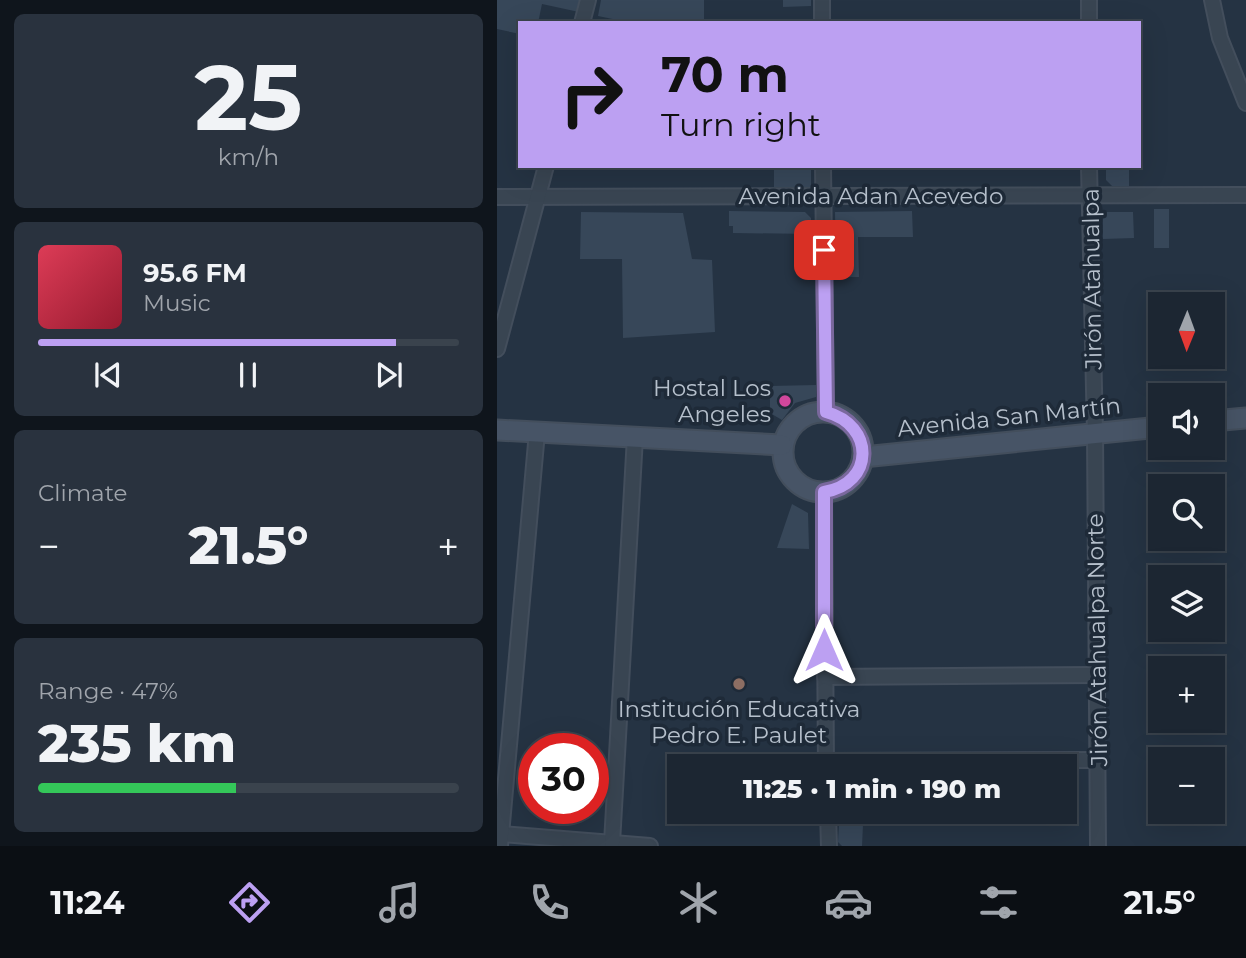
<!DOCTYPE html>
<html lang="en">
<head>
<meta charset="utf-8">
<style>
  body { margin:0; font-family:Montserrat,sans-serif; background:#29323e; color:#f1f3f6; height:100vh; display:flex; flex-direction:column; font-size:26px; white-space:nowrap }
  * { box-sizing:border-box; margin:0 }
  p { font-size:23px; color:#a0a5ac }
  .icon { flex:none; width:38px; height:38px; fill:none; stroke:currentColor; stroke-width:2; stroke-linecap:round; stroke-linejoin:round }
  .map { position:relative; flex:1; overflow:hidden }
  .drawer { display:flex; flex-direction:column; gap:14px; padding:14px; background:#0f151c; width:497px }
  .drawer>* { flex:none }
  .hud { position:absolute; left:21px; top:21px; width:623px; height:147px; border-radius:0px; box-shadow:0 7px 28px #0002,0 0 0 2px #3a434d; background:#bca0f2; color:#111; overflow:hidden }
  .needle { width:46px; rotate:181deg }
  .controls { position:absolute; left:651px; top:292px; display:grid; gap:14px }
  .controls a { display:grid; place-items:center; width:77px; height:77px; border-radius:0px; background:#1c2632; box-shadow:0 7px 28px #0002,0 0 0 2px #3a434d; font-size:35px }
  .speed { position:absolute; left:21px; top:733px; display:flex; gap:14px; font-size:35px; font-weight:700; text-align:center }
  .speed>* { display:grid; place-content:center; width:91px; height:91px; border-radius:50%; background:#1c2632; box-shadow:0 7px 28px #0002,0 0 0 2px #3a434d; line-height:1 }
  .speed .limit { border:10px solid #d22; background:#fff; color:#111 }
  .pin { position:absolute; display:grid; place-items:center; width:60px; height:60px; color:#fff; margin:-30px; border-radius:14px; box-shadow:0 4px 10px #0006 }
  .me { position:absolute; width:77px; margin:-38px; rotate:0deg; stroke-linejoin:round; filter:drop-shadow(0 0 5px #0008) }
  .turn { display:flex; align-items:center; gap:24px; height:147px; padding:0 28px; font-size:32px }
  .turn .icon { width:91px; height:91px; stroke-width:2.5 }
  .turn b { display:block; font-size:49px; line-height:60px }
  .big { font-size:52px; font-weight:800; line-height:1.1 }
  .drawer .tile { flex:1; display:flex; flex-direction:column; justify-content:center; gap:10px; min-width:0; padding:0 24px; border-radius:10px; background:#29323e }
  .drawer .dial { align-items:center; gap:0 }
  .dial b { font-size:91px; line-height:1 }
  .song { display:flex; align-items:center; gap:21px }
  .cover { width:84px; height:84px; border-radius:10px; background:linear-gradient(135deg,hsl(350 70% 55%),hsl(350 70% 35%)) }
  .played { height:7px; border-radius:4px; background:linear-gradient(90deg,#bca0f2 85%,#3a434d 85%) }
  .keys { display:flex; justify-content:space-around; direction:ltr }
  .heat { display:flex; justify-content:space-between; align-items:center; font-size:38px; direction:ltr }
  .charge { height:10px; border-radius:5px; background:linear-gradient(90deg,#34c759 47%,#3a434d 0) }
  .trip { position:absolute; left:170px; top:754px; width:410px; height:70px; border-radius:0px; background:#1c2632; box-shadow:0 7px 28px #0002,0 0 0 2px #3a434d; font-weight:800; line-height:70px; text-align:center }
  .dock { display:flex; height:112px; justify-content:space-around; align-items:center; background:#0b0f14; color:#a0a5ac }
  .dock .icon { width:49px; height:49px }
  .dock .active { color:#bca0f2 }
  .dock b { font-size:32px; color:#f1f3f6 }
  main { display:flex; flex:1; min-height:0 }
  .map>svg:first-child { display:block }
  .building { fill:#374759 }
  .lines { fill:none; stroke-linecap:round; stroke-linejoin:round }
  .street-casing { stroke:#434e5c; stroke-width:18 }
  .secondary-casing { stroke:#434e5c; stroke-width:23 }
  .street { stroke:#394552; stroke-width:14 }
  .secondary { stroke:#475466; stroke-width:19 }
  .route-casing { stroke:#7a689d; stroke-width:18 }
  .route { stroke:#bca0f2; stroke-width:12 }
  .hotel-dot { fill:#d1479c; stroke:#1e2a38; stroke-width:2.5 }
  .education-dot { fill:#8d6e63; stroke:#1e2a38; stroke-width:2.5 }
  .labels { text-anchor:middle; stroke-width:7; stroke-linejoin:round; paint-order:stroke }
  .street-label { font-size:23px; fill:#b6c0cc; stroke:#1e2a38 }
  .poi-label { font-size:23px; fill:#b6c0cc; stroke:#1e2a38; text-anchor:end }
</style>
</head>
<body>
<main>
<section class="drawer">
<div class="tile dial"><b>25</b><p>km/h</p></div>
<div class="tile">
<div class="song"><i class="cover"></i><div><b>95.6 FM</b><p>Music</p></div></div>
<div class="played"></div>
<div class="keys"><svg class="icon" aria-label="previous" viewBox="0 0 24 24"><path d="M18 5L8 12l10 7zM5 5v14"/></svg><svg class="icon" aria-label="pause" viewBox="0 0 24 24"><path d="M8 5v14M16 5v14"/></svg><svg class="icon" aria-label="next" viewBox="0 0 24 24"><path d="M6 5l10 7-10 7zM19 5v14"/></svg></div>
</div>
<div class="tile"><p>Climate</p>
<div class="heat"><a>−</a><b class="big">21.5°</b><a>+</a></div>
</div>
<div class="tile"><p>Range · 47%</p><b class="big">235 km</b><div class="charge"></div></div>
</section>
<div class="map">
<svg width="749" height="846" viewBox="0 0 749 846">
  <rect width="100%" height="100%" fill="#253343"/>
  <g class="building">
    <path d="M0 0H85L82 12 45 4 41 23H23V34L0 29Z"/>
    <path d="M104 0H207V23H135L101 16Z"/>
    <path d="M286 0H314V6L286 7Z"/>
    <rect x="277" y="166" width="37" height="21"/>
    <path d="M609 166H632V186H615L609 180Z"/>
    <rect x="657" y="209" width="15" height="39"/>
    <path d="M232 211 308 212 314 218V234L236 233V226H232Z"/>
    <path d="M415 211 416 237H361L362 277H339L338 212Z"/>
    <path d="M84 212 186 213 195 259 215 260 218 332 126 338 125 259H83Z"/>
    <path d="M610 212H636L637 238 606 239V216Z"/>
    <path d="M319 385V397L298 403 285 420 273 413V386Z"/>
    <path d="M295 504 311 513 312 549 280 548Z"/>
    <path d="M342 824 366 825 365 846H345L341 842Z"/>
  </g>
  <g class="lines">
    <g class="street-casing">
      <g id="street">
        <path d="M325 0V23"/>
        <path d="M715 0 723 38 749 103"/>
        <path d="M85 23 91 0"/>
        <path d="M592 23V0"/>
        <path d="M326 166 329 412"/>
        <path d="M592 166 598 433 601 846"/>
        <path d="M0 197 749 195"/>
        <path d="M0 349 49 166"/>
        <path d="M327 492 329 766"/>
        <path d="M328 677 600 675"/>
        <path d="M329 761 602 760"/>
        <path d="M331 812 332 846"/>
        <path d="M5 834 153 846"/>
        <path d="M115 843 138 437"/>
        <path d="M3 846 40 432"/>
      </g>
    </g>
    <g class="secondary-casing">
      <g id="secondary">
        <circle cx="326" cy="452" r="40"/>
        <path d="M716 421 749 418"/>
        <path d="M0 430 285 445"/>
        <path d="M366 457 663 427"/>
      </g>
    </g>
    <use href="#street" class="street"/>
    <use href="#secondary" class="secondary"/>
  </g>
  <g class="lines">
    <g class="route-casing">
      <path id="route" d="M327 250 329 412C378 425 378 484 327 492V650"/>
    </g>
    <use href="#route" class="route"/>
  </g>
  <circle class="hotel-dot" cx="288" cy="401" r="7"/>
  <circle class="education-dot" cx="242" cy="684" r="7"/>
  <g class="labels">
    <g class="street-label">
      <text x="374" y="204">Avenida Adan Acevedo</text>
      <text transform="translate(595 279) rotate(-91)" y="8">Jirón Atahualpa</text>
      <text transform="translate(512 417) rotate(-6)" y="8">Avenida San Martín</text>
      <text transform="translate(600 640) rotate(-91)" y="8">Jirón Atahualpa Norte</text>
    </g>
    <g class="poi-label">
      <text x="274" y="396">Hostal Los<tspan x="274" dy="26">Angeles</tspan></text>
      <text x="242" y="717" text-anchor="middle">Institución Educativa<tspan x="242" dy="26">Pedro E. Paulet</tspan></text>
    </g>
  </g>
</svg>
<div class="controls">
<a><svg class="needle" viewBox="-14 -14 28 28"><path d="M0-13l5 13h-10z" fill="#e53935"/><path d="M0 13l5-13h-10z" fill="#a0a5ac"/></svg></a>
<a><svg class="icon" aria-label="sound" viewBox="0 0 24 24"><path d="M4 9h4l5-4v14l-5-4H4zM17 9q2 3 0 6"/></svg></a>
<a><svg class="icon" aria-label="search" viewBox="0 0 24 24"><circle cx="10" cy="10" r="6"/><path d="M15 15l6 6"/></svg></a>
<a><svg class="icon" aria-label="layers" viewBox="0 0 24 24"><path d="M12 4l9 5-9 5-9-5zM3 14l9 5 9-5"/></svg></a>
<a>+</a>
<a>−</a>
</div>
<div class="speed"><div class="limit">30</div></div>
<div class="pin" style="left:327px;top:250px;background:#d93025"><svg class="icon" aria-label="arrive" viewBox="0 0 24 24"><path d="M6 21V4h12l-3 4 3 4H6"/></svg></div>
<svg class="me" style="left:327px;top:650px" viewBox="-20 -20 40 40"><path d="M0-17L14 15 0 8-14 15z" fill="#bca0f2" stroke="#fff" stroke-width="4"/></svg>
<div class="trip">11:25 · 1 min · 190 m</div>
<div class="hud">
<div class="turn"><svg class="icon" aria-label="right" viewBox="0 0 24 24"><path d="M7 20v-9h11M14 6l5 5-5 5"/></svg><div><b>70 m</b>Turn right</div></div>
</div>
</div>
</main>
<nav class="dock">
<b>11:24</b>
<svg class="icon active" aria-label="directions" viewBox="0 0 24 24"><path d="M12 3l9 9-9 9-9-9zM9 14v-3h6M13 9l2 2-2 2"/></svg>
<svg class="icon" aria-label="music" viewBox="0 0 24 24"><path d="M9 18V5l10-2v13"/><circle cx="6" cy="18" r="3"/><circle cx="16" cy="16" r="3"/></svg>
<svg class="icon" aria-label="phone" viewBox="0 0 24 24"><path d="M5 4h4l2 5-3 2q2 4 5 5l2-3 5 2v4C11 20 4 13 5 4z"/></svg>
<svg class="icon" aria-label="climate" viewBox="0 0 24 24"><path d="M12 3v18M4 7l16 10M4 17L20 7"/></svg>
<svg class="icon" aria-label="car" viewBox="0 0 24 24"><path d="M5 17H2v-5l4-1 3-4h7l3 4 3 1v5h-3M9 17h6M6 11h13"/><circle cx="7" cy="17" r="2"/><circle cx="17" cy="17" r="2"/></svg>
<svg class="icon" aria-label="filters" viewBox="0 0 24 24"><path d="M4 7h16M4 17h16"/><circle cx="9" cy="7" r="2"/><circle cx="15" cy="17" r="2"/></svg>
<b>21.5°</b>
</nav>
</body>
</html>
